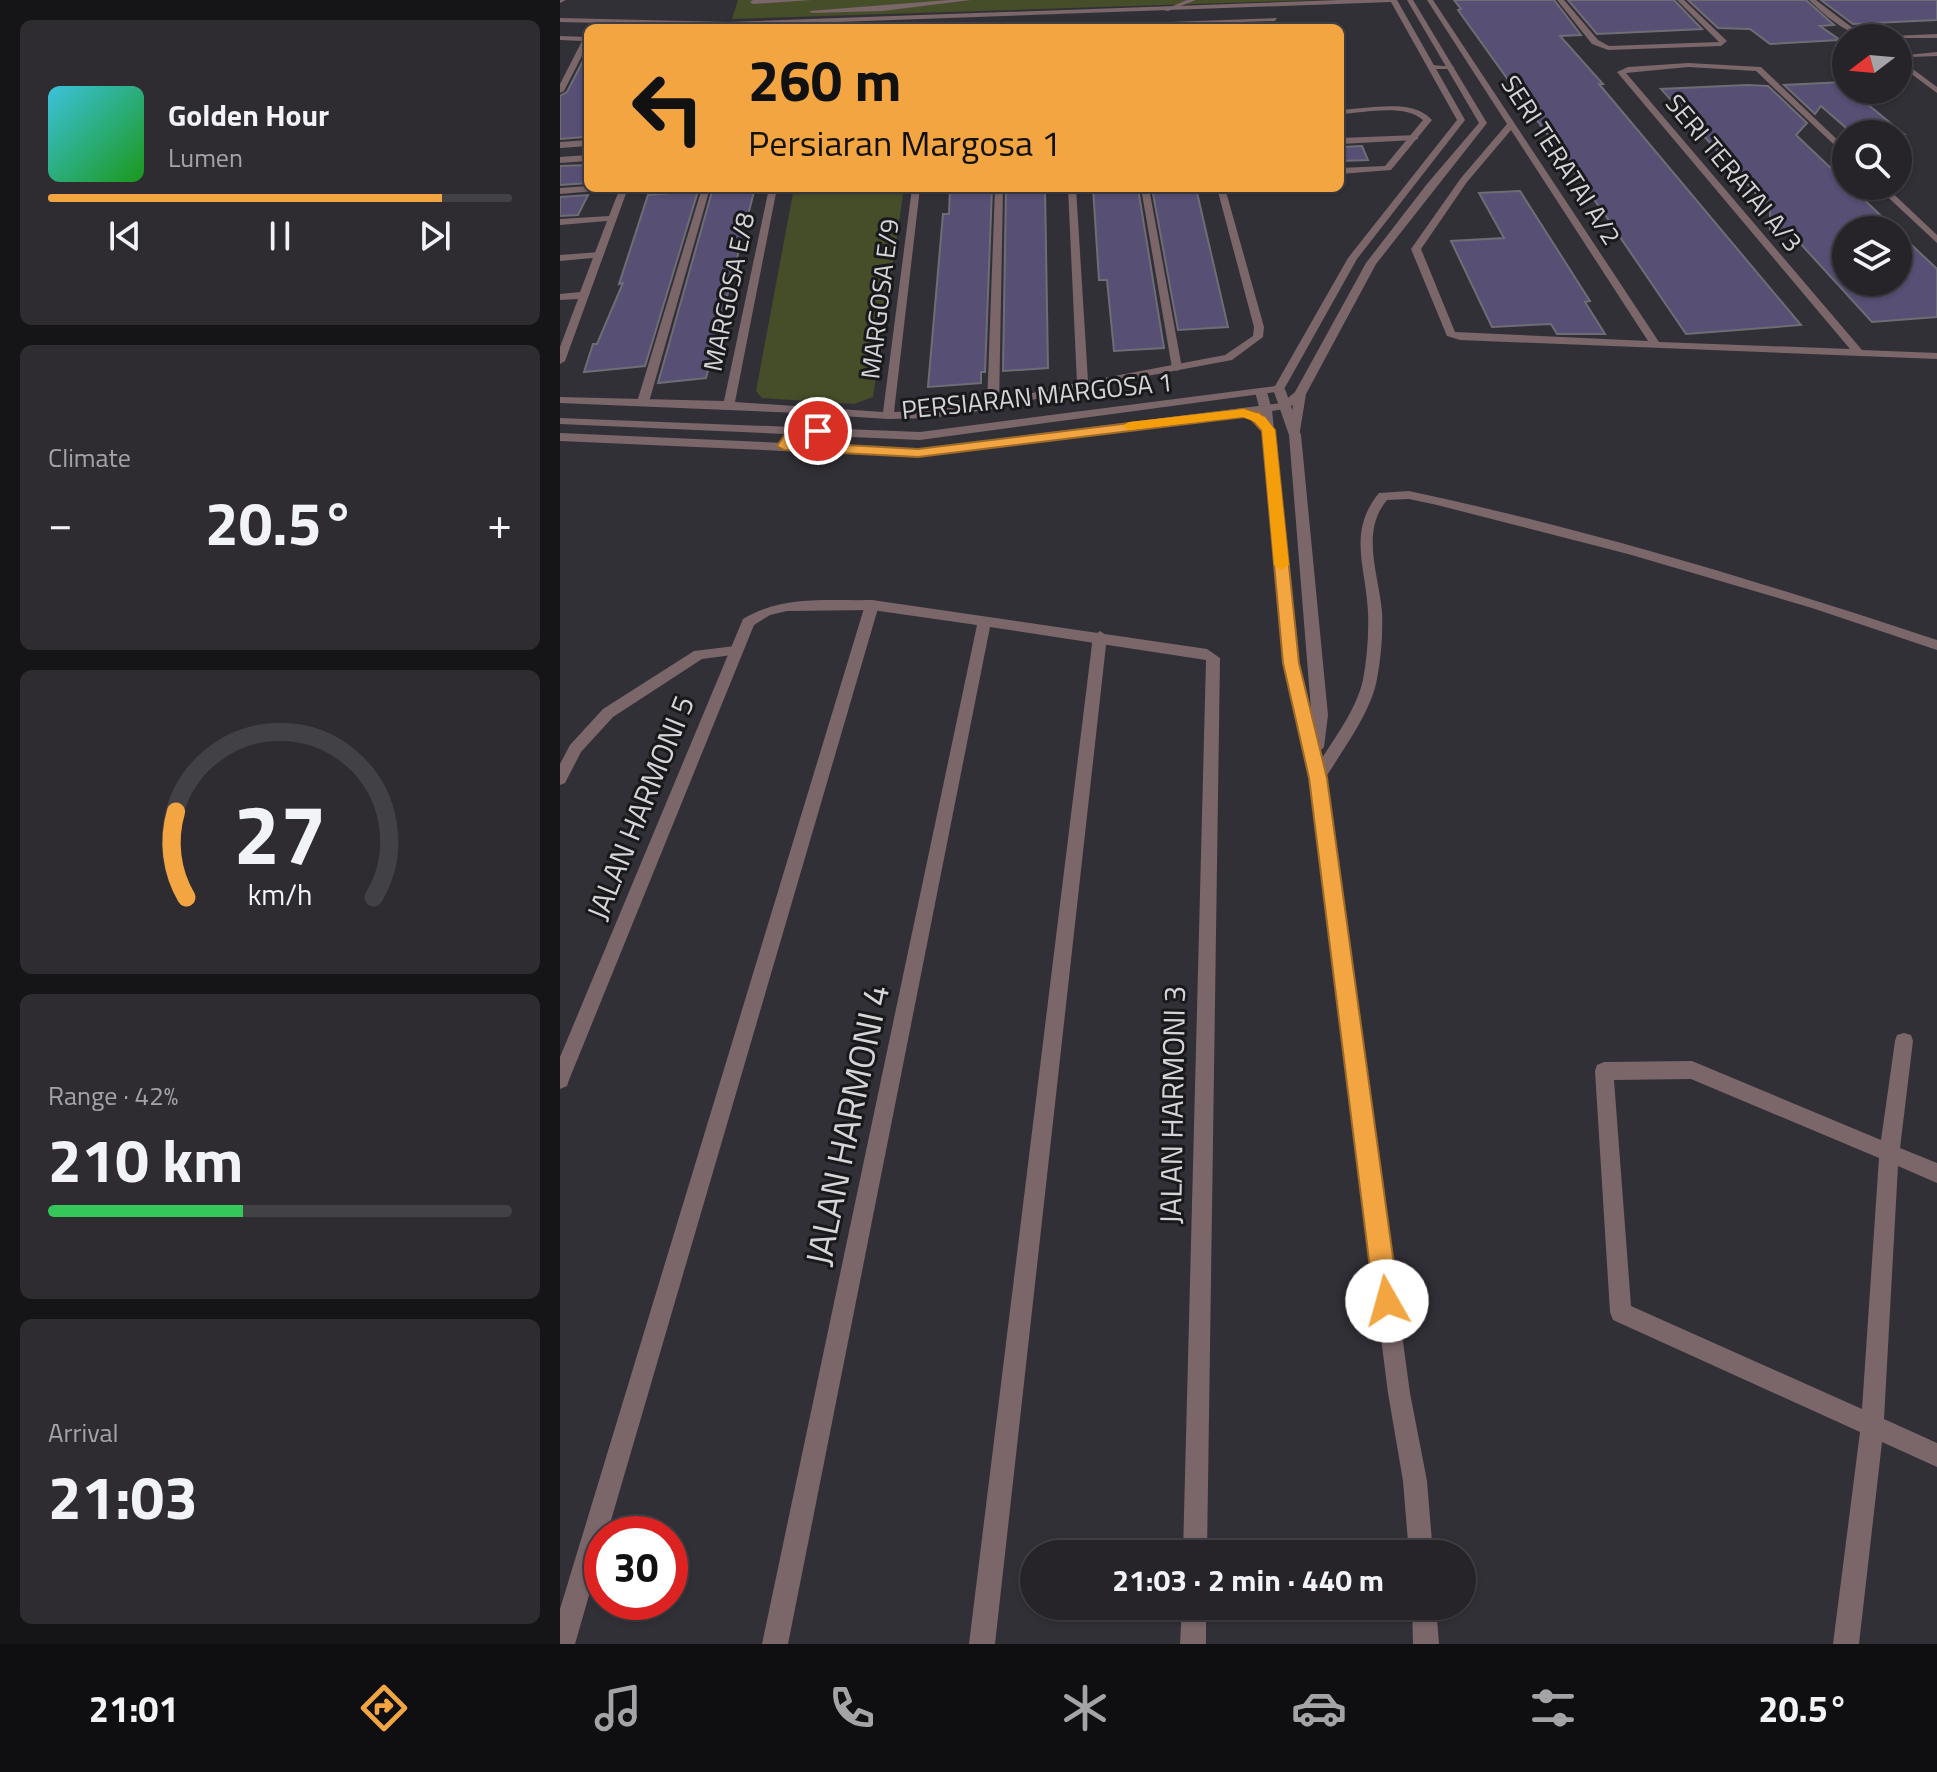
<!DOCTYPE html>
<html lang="en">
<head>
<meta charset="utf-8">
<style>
  body { margin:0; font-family:"Titillium Web",sans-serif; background:#2e2c31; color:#f1f3f6; height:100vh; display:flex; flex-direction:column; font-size:30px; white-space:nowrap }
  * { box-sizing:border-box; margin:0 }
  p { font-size:26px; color:#a4a4a8 }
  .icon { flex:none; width:44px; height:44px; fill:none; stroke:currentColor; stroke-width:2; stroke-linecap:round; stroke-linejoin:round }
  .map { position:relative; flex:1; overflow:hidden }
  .side { display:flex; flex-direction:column; gap:20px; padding:20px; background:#151417; width:560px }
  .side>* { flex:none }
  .guide { position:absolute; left:24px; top:24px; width:760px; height:168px; border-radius:12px; box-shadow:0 2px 6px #0004,0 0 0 2px #424146; background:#f2a541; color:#111; overflow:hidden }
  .needle { width:52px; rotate:254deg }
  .controls { position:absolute; left:1272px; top:24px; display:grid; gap:16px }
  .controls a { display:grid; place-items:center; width:80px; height:80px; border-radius:50%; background:#262429; box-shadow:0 2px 6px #0004,0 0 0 2px #424146; font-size:40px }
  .speed { position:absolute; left:24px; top:1516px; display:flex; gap:16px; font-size:40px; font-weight:700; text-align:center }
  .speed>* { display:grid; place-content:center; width:104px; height:104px; border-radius:50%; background:#262429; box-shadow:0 2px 6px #0004,0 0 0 2px #424146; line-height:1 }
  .speed .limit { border:12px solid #d22; background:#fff; color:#111 }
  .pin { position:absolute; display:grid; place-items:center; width:68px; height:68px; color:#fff; margin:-34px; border:4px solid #fff; border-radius:50%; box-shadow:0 2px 8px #0007 }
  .me { position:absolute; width:88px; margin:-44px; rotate:353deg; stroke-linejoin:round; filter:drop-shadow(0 0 6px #0008) }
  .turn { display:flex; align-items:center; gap:28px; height:168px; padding:0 32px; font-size:36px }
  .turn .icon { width:104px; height:104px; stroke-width:2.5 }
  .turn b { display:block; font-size:56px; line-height:68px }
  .big { font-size:60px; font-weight:700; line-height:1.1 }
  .side .widget { flex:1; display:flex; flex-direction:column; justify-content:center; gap:12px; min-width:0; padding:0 28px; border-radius:12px; background:#2e2c31 }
  .side .dial { align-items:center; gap:0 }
  .dial svg { height:208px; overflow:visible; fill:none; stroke:#424146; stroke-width:7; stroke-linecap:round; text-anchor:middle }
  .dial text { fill:#f1f3f6; stroke:none }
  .song { display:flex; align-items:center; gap:24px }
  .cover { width:96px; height:96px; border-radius:12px; background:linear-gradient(135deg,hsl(190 70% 55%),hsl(120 70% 35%)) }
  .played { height:8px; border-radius:4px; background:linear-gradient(90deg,#f2a541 85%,#424146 85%) }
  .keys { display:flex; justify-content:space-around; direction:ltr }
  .heat { display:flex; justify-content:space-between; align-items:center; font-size:44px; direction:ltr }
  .charge { height:12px; border-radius:6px; background:linear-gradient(90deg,#34c759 42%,#424146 0) }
  .trip { position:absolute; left:460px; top:1540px; width:456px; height:80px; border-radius:40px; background:#262429; box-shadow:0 2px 6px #0004,0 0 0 2px #424146; font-weight:700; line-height:80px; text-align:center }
  .tabs { display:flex; height:128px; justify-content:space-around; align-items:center; background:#0f0e10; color:#a4a4a8 }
  .tabs .icon { width:56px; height:56px }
  .tabs .on { color:#f2a541 }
  .tabs b { font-size:36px; color:#f1f3f6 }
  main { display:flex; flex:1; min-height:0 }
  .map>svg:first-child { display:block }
  .green { fill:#464e29 }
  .building { fill:#574f74; stroke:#6e6d75; stroke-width:2 }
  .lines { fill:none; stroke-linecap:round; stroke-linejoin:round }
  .service { fill:#7b666a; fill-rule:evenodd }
  .minor { fill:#7b666a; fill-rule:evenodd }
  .tertiary { fill:#7b666a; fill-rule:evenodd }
  .route { fill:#f2a541; stroke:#9d6b2a; stroke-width:2 }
  .slow { fill:#f59e0b }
  .labels { text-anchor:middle; stroke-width:6; stroke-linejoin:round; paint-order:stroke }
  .far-street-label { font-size:26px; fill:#d5d4d8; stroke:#19191c }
  .street-label { font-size:30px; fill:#d5d4d8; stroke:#19191c }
  .near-street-label { font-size:36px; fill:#d5d4d8; stroke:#19191c }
</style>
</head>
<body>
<main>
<section class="side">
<div class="widget">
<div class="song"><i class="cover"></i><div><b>Golden Hour</b><p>Lumen</p></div></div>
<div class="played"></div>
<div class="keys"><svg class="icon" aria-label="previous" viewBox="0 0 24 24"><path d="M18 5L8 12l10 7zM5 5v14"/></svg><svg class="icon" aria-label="pause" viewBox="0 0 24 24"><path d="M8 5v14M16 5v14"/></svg><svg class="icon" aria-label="next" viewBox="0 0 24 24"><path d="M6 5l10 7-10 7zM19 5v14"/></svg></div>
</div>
<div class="widget"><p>Climate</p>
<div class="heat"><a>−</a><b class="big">20.5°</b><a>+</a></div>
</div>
<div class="widget dial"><svg viewBox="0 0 100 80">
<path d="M14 69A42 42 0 1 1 86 69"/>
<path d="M14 69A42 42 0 0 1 10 36" stroke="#f2a541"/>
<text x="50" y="56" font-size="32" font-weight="700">27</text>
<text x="50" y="72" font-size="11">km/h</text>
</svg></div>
<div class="widget"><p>Range · 42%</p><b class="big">210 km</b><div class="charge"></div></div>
<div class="widget"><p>Arrival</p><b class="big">21:03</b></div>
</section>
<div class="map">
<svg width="1377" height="1644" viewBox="0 0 1377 1644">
  <rect width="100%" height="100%" fill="#323037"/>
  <g class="green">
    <path d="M178 0H759L172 19Z"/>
    <path d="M234 188H344L313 397 294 404 202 398 196 391Z"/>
  </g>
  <g class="building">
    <path d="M894 0H994L1021 35 1000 36 1043 84H1039L1241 325 1126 334 1045 215 898 10 901 9Z"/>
    <path d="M1008 0H1114L1142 29 1037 34Z"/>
    <path d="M1128 0H1246L1274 25 1260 26 1280 40 1210 44 1190 29 1158 28Z"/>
    <path d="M1261 0H1377V20L1293 24Z"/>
    <path d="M28 51V129L24 137 0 139V96L7 92Z"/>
    <path d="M1284 82 1286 90H1290L1344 134H1293L1261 106 1255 114 1224 85Z"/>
    <path d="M1187 85 1208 86 1247 123 1236 135 1336 230H1286V282H1338V232L1377 269V317L1312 322 1228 230H1210V209L1101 89Z"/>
    <path d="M802 146 808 160 780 161V147Z"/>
    <path d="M28 165V183L0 185V166Z"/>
    <path d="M153 188H195L146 378 98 383Z"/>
    <path d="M390 188H432L425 372H421V383L368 387 383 214H389Z"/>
    <path d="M446 188H485L488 368 443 371Z"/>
    <path d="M533 188H578L604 348 554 351 547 280H539Z"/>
    <path d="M592 188H636L668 327 618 330Z"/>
    <path d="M138 191 85 366 24 372 33 344H37L63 283 59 284 88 195Z"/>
    <path d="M960 191 1030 301 1025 302 1045 334H997L991 324 932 327 891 241 944 238 919 193Z"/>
    <path d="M28 195 18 215 0 216V197Z"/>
  </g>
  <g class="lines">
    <g class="service">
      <path d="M0 0H6L0 3Z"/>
      <path d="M252 0 193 4 190 2 193 0Z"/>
      <path d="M389 0H411L323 11 252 13 249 11Z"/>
      <path d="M627 0H636L608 11 603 10Z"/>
      <path d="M858 135V139L855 140 780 144V138Z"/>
      <path d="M28 186V188H39L35 191 0 194V188Z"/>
      <path d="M142 188H150L89 402 79 404 77 402Z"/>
      <path d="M435 188H443L439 406 433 409 427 406Z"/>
      <path d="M581 188H589L622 368 617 371 612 368Z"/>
      <path d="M40 252 43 253V257L0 261V255Z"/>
      <path d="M849 491C1028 529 1204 583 1377 640V650L1252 608 1068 554 877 505 849 499 827 500C800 532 819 574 822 612 823 634 821 658 817 679 811 713 781 752 763 782H753L750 778C767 747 795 715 803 680 807 658 809 634 808 612 806 567 787 532 819 493Z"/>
      <path d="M312 600 319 605 47 1534H42V1550L15 1644H0V1609L305 605Z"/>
      <path d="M540 631 547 636 435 1644H409L533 636Z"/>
      <path d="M175 646 180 648 182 651 180 654 142 659 53 717 21 752 5 783 0 785V764L10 745 43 709 134 651Z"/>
    </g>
    <g class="minor">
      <path d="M867 0H873L1099 342 1290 349 1057 72 1068 67 1128 63 1201 67 1286 148V156L1196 71 1128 67 1066 73 1302 350 1377 353V359L900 340 887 336 851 249 901 178 947 124ZM951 130 1088 341 895 332 861 249 907 182Z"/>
      <path d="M997 0H1004L1038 40 1049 46 1159 42 1117 0H1124L1167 41 1161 46 1048 50 1032 44Z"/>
      <path d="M1249 0H1256L1294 29 1320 38C1290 38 1269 19 1249 0Z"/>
      <path d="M717 18 715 21 498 28 502 26Z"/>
      <path d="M1377 34V38H1327L1331 36Z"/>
      <path d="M0 36 28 37V44L4 91 0 93V84L22 41 0 40Z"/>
      <path d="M1377 52V56L1351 57 1347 55Z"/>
      <path d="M1338 58 1377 87V93L1338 64Z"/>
      <path d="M872 65 895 67 891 69H869Z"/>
      <path d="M814 107C834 106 857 104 872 120L831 170 780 174V168L825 166 863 120C844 103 804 113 780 114V110Z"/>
      <path d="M28 140V146L0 148V142Z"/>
      <path d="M28 155V161L0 163V157Z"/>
      <path d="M1316 186H1325L1377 235V243Z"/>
      <path d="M60 188H68L5 361 0 364V347L18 299 0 300V294L20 292 47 221 0 225V219L49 216Z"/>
      <path d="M209 188H217L175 402 323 412 352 188H360L334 412C397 411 456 397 517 383L508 188H516L528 381 665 355 693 336 694 327 657 188H665L704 327 703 337 672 360 523 388 433 409 371 418 328 419 252 414 228 449 224 450 218 446 241 413 0 403V397L164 401Z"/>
      <path d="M715 387 725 389 741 435 768 715 764 747 759 752 766 778 850 1393 867 1481 873 1554H849L843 1481 828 1393 750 778 724 663 700 410 695 392 701 389 707 392 712 410 738 663 752 722 729 435 713 389Z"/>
      <path d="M312 600 647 649 660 658 647 1554H623L646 660 430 627 228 1644H202L417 625 312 610 227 611 210 615 194 625 9 1080 7 1086 0 1089V1057L183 619C222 595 268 601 312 600Z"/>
      <path d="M1344 1033 1351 1035 1353 1041 1340 1148 1377 1163V1183L1338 1166 1324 1419 1377 1443V1467L1322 1442 1299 1644H1273L1300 1432 1053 1320 1050 1312 1035 1071 1037 1065 1044 1062 1132 1061 1321 1140 1335 1041 1337 1035ZM1131 1079 1319 1158 1302 1409 1071 1306 1054 1080Z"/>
      <path d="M622 1606H646V1644H620Z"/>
      <path d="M852 1606H876L879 1644H853Z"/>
    </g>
    <g class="tertiary">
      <path d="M779 0H837L905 120 797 259 723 391 360 440 0 424V418L360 432 715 386 788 258 897 120 831 2 168 26 0 22V18L168 22Z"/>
      <path d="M847 0H853L927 123 816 264 746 394 739 437 729 435 733 405 725 409 697 413 714 430 708 433 691 418 680 415 358 457 0 441V433L358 449 722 403 735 392 806 263 867 184 919 123Z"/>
    </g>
  </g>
  <path class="route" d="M684 409 700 413 715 430 739 663 767 778 839 1301 835 1309 827 1313 818 1309 814 1301 749 778 723 663 702 431 691 419 684 417 358 457 224 450 217 446 230 427C240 424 257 424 264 431L258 435 239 434 233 442 358 449Z"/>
  <path class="slow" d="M684 409 705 417 715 430 729 565 721 570 714 565 702 430 695 422 683 417 569 430 562 426 569 422Z"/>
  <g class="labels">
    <g class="far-street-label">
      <text transform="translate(1001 160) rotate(57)" y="9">SERI TERATAI A/2</text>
      <text transform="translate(1174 173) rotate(50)" y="9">SERI TERATAI A/3</text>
      <text transform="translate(169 292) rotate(-78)" y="9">MARGOSA E/8</text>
      <text transform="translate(320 299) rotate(-83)" y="9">MARGOSA E/9</text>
      <text transform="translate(477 396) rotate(-6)" y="9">PERSIARAN MARGOSA 1</text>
    </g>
    <g class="street-label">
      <text transform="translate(81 808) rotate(-68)" y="10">JALAN HARMONI 5</text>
      <text transform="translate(613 1105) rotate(-89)" y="10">JALAN HARMONI 3</text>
    </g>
    <g class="near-street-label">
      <text transform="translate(287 1125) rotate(-78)" y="13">JALAN HARMONI 4</text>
    </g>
  </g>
</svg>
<div class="controls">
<a><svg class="needle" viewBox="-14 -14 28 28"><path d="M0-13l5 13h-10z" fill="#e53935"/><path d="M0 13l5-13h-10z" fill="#a4a4a8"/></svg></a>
<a><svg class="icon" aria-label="search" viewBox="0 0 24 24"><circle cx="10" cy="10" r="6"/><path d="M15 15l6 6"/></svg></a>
<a><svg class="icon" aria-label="layers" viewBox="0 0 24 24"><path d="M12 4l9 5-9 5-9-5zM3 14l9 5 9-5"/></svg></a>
</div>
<div class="speed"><div class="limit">30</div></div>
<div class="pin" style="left:258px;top:431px;background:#d93025"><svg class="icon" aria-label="arrive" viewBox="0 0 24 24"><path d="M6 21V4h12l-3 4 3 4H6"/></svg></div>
<svg class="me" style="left:827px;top:1301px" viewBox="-20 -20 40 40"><circle r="19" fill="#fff"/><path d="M0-13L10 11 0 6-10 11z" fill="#f2a541"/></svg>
<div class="trip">21:03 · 2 min · 440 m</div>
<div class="guide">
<div class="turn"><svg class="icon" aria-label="left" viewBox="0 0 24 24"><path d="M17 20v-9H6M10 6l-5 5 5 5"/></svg><div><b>260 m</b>Persiaran Margosa 1</div></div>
</div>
</div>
</main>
<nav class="tabs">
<b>21:01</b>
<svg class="icon on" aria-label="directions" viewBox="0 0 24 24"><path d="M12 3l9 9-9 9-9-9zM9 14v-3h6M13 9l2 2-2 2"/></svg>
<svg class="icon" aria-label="music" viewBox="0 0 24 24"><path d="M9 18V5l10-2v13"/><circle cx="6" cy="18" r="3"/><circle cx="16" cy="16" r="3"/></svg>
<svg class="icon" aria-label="phone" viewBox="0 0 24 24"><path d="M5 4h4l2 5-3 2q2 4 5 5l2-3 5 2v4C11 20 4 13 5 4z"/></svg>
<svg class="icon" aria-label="climate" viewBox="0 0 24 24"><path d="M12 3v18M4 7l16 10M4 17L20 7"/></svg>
<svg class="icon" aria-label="car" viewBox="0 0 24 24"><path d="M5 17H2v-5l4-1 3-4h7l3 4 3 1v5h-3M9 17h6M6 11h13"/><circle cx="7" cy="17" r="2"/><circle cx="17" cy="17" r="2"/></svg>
<svg class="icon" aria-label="filters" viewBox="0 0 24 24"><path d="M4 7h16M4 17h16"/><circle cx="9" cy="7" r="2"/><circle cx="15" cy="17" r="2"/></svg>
<b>20.5°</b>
</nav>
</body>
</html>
